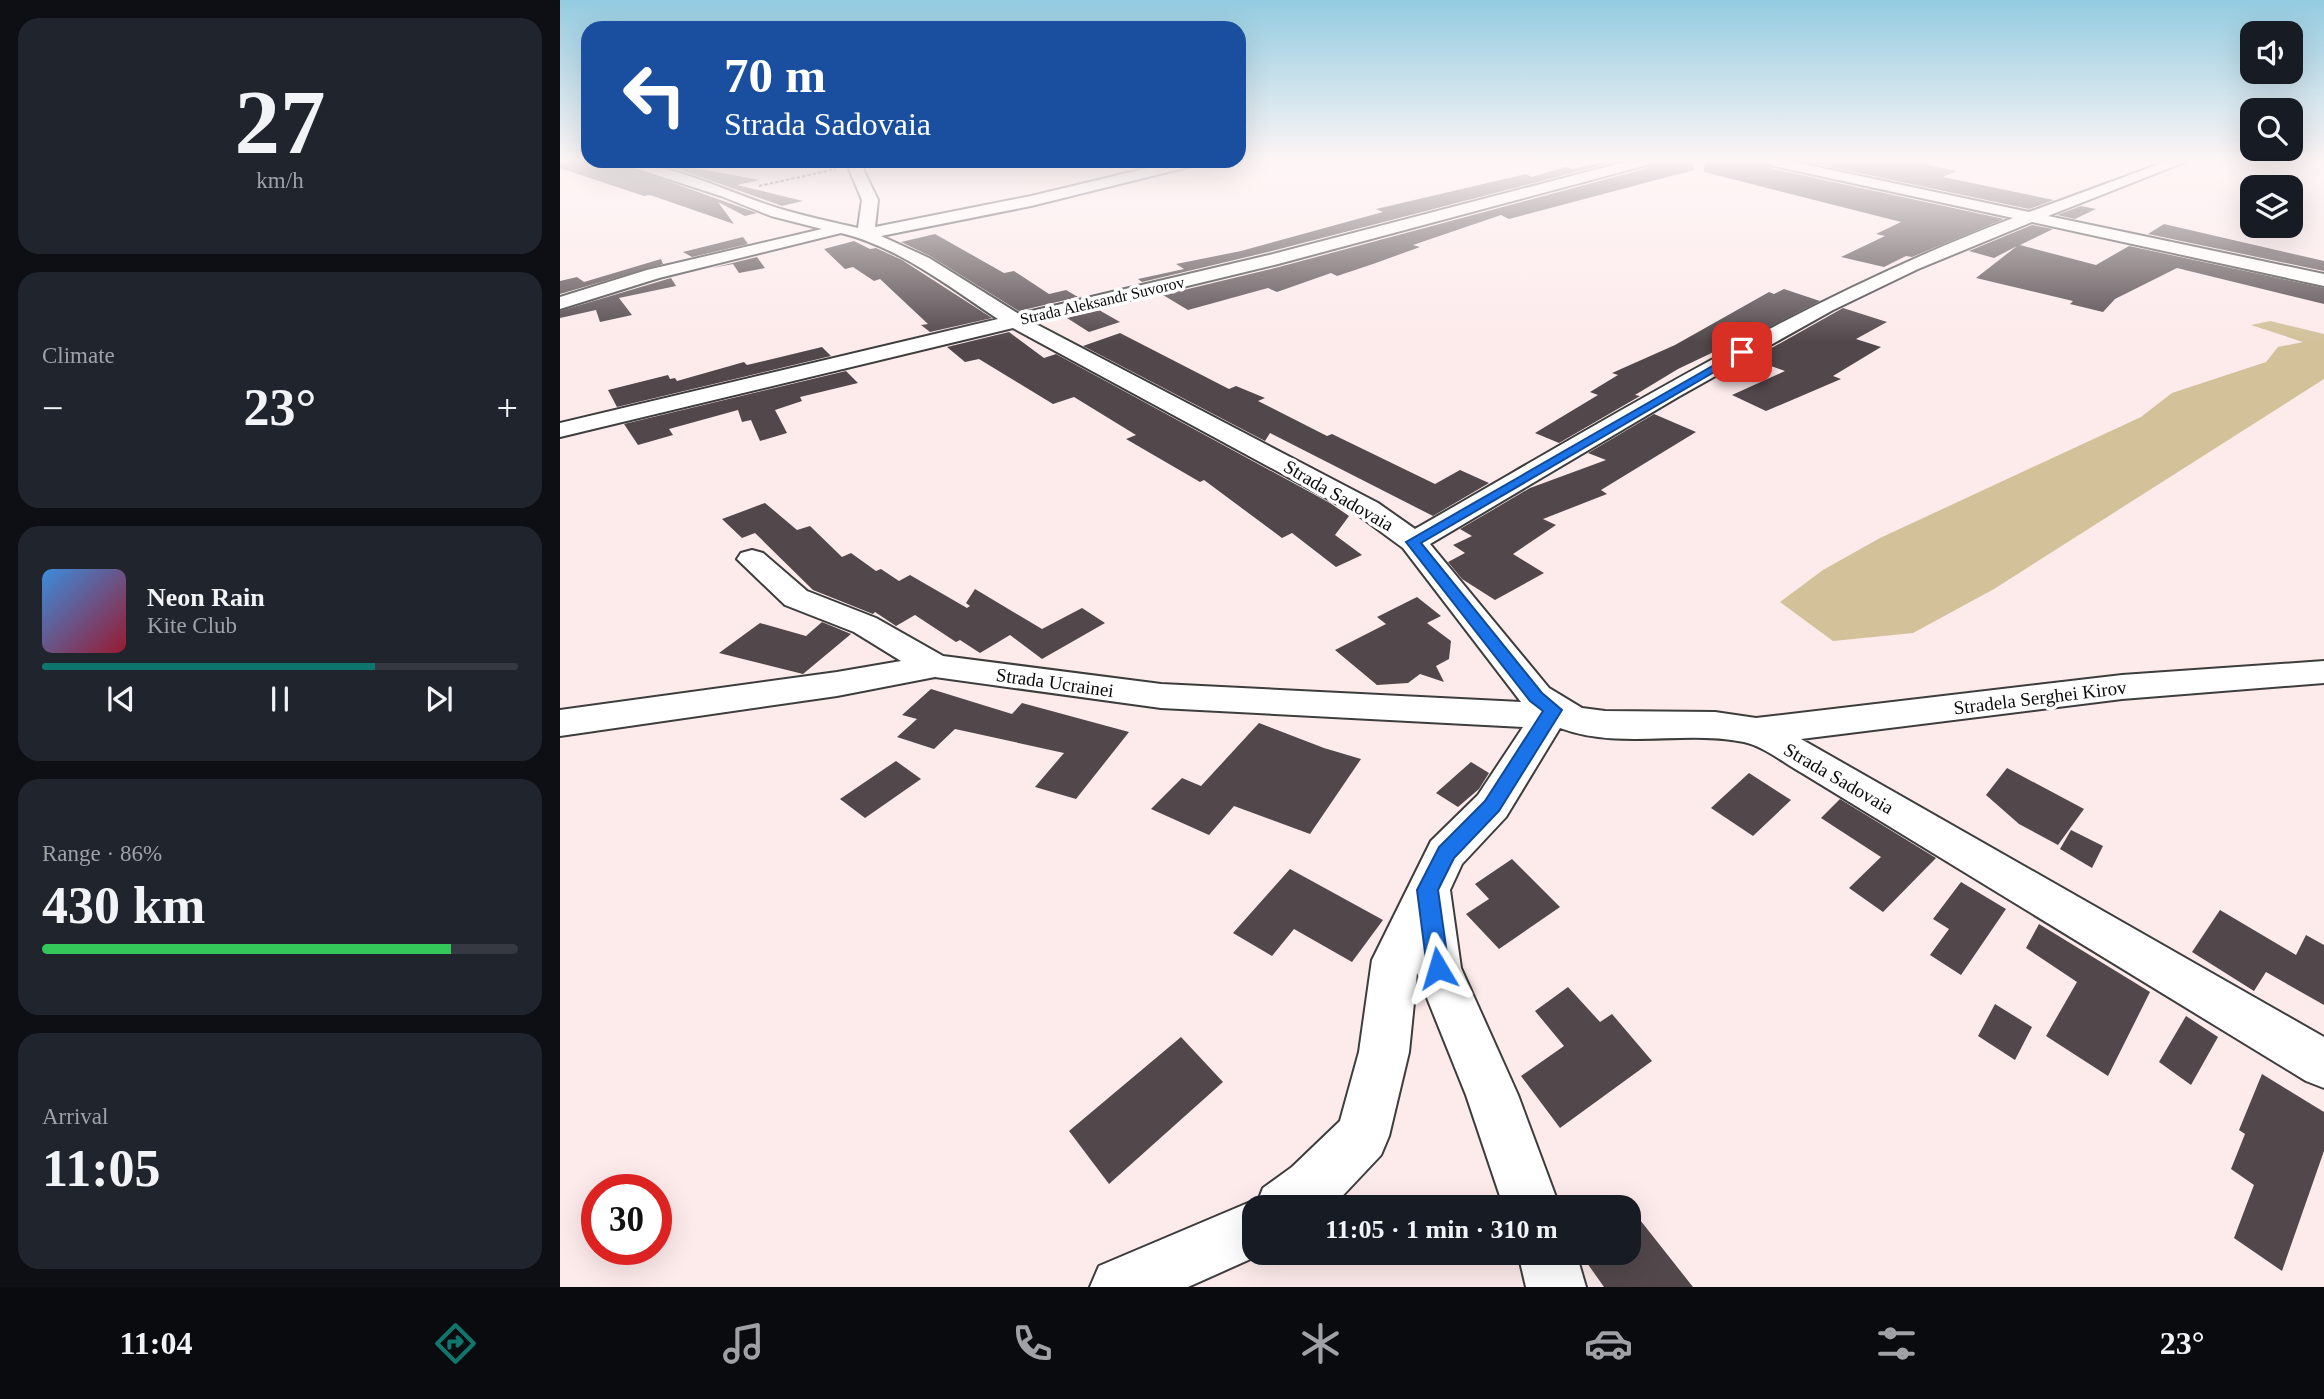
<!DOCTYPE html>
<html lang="en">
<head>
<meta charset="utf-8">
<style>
  body { margin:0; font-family:Georgia,serif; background:#20242c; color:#f1f3f6; height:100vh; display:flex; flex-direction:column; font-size:26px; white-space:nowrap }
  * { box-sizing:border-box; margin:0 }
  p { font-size:23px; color:#9ea1a6 }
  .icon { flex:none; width:38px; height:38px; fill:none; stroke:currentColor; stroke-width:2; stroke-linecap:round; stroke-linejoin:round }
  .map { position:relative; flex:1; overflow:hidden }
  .side { display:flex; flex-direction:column; gap:18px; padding:18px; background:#0d0f14; width:560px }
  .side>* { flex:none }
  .hud { position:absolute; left:21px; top:21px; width:665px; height:147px; border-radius:21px; box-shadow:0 7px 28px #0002; background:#1a4fa0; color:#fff; overflow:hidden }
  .fabs { position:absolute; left:1680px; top:21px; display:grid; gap:14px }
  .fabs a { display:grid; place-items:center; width:63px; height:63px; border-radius:14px; background:#171b24; box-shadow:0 7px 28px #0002; font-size:35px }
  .speed { position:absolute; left:21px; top:1174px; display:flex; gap:14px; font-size:35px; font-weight:700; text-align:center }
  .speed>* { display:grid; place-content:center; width:91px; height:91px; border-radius:50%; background:#171b24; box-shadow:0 7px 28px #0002; line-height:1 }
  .speed .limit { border:10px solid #d22; background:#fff; color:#111 }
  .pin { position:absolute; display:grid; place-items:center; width:60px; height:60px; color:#fff; margin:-30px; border-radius:14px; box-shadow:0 4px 10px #0006 }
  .me { position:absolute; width:77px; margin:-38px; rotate:353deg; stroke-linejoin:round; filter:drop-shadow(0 0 5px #0008) }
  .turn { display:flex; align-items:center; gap:24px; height:147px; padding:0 28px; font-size:32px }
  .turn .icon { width:91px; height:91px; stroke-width:2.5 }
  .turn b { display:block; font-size:49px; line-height:60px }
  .big { font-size:52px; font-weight:800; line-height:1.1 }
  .side .tile { flex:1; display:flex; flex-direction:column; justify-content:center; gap:10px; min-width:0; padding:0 24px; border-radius:21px; background:#20242c }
  .side .dial { align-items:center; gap:0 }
  .dial b { font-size:91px; line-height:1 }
  .song { display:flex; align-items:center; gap:21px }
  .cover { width:84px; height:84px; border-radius:10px; background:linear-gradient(135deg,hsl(210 70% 55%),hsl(350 70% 35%)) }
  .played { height:7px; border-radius:4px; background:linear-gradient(90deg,#0f766e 70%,#363941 70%) }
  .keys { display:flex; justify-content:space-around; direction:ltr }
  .heat { display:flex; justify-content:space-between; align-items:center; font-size:38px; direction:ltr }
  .charge { height:10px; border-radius:5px; background:linear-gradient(90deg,#34c759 86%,#363941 0) }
  .trip { position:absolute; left:682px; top:1195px; width:399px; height:70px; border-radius:21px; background:#171b24; box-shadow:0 7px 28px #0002; font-weight:800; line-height:70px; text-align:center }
  .menu { display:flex; height:112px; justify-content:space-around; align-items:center; background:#090b0e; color:#9ea1a6 }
  .menu .icon { width:49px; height:49px }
  .menu .on { color:#0f766e }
  .menu b { font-size:32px; color:#f1f3f6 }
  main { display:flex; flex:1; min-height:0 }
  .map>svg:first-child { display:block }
  .forest { fill:#d2c199 }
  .building { fill:#52484c }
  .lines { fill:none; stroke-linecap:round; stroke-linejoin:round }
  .minor-casing { stroke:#3d3d3d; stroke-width:4 }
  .path { stroke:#2c2c2c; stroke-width:2; stroke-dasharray:3.5 2; stroke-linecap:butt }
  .minor { fill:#fff; fill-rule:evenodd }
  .route { fill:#1a73e8; stroke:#114b97; stroke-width:2 }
  .labels { text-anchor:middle; stroke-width:7; stroke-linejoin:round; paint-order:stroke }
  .far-street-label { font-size:16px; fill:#0a0a0a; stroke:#fff }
  .street-label { font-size:19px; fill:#0a0a0a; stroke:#fff }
</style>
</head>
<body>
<main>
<section class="side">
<div class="tile dial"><b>27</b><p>km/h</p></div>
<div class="tile"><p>Climate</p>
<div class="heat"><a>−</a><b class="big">23°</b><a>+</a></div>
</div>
<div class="tile">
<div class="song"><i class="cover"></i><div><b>Neon Rain</b><p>Kite Club</p></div></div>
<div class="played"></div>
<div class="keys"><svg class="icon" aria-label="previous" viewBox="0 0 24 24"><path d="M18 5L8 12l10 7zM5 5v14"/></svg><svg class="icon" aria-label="pause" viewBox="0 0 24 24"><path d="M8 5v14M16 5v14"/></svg><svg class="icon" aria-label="next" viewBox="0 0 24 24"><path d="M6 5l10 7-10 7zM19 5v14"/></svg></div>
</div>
<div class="tile"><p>Range · 86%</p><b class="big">430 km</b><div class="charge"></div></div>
<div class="tile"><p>Arrival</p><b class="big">11:05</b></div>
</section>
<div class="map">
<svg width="1764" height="1287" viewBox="0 0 1764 1287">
  <rect width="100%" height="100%" fill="#fdeaeb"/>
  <path class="forest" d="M1710 321 1764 334V379L1434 589 1353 633 1273 641 1220 602 1263 570 1320 538 1581 417 1612 393 1706 362 1718 347 1743 342 1691 325Z"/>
  <g class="building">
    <path d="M0 162H54L197 213 185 216 158 202 174 224 90 195 84 196 0 168Z"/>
    <path d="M86 162H102L200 180 177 185 243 201 222 206 121 170Z"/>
    <path d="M1040 162H1054L708 252 582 282 578 279 624 269 616 264 681 251 823 212 816 209 966 174 972 177 1005 167 1013 169Z"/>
    <path d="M1091 162H1133L1134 170 949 219 941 215 853 245 860 247 813 264 777 276 771 273 717 292 708 288 628 310 603 295 719 267 1088 168Z"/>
    <path d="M1145 162H1204L1213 169 1444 219 1352 257 1346 256 1324 267 1281 257 1325 236 1316 234 1341 222 1144 172Z"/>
    <path d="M1247 162H1367V165L1397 171 1383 177 1494 200 1469 209Z"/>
    <path d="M1521 206 1536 209 1515 219 1497 215Z"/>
    <path d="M1604 224 1764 261V271L1588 234Z"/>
    <path d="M1472 225 1493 229 1460 245 1536 265 1569 246 1764 288V304L1617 268 1555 299 1543 312 1510 304 1513 301 1416 278 1457 246 1434 258 1409 251Z"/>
    <path d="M375 234 444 273 454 271 489 294 506 290 518 297 459 311 370 256 341 242Z"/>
    <path d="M183 237 188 244 132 257 123 252Z"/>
    <path d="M294 241 310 249 316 248 342 260 432 318 370 332 361 325 368 324 320 279 314 281 293 267 285 269 264 249Z"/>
    <path d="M197 257 205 268 179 273 173 264 152 268Z"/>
    <path d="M101 259 103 264 0 294V281L17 277 24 282Z"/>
    <path d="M111 278 116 286 59 298 72 315 40 322 36 310 0 318V311Z"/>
    <path d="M1224 289 1260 301 1166 349 1162 348 1118 369 1075 395 1080 396 999 443 975 433 1038 395 1030 392 1058 375 1052 373 1115 345 1209 292 1214 294Z"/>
    <path d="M1283 308 1327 322 1296 339 1321 347 1273 376 1281 379 1206 411 1172 395 1225 371 1192 359Z"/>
    <path d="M539 310 560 322 529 332 507 318Z"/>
    <path d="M449 332 484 358 496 354 770 503 789 516 775 535 802 555 776 567 732 533 722 538 644 480 640 482 566 439 576 435 514 397 493 404 419 359 405 362 387 347Z"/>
    <path d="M560 333 669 389 676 386 705 398 698 401 767 436 772 434 875 484 900 470 929 483 873 516 710 433 705 441 523 346Z"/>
    <path d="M262 347 271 356 57 407 48 390 108 375 110 379 115 378 117 381 184 362 187 365Z"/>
    <path d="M286 371 298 383 240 397 242 401 215 410 227 433 200 441 191 420 182 422 178 410 109 429 113 435 78 445 64 424Z"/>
    <path d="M1094 414 1136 432 1041 490 1047 494 983 519 996 525 953 554 984 573 935 600 902 579 888 562 905 553 893 545 912 536 900 529 970 488 1046 460 1028 453Z"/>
    <path d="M205 503 237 530 250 526 282 557 291 553 316 571 321 569 339 581 350 575 407 608 410 606 406 603 415 589 482 629 522 608 545 623 482 659 450 635 420 653 400 640 396 642 355 615 336 626 315 612 313 614 253 590 195 533 182 538 162 519Z"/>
    <path d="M857 597 881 616 867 623 891 641 889 659 876 666 884 682 860 674 848 683 817 685 775 650 826 624 817 617Z"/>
    <path d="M262 622 291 634 243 674 159 653 200 623 246 636Z"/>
    <path d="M371 689 452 714 462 703 569 732 516 799 475 787 504 753 395 729 374 749 337 737 357 719 342 715Z"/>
    <path d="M699 723 764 748 801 759 750 834 674 806 649 835 591 809 622 778 641 786Z"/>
    <path d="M336 761 361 779 305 818 280 799Z"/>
    <path d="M911 762 929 773 919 789 898 807 876 793Z"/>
    <path d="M1447 768 1524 809 1498 845 1459 824 1426 795Z"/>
    <path d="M1189 773 1231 800 1193 836 1151 808Z"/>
    <path d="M1280 799 1376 858 1323 912 1289 888 1321 857 1261 818Z"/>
    <path d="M1511 830 1543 846 1532 868 1500 849Z"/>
    <path d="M952 859 1000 907 939 949 906 914 929 899 915 884Z"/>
    <path d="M730 869 823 920 792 962 734 929 712 956 673 933Z"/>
    <path d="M1401 882 1446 909 1401 975 1370 955 1389 929 1373 919Z"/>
    <path d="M1660 910 1736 955 1746 935 1764 945V1005L1706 972 1694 991 1632 952Z"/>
    <path d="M1479 924 1590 992 1548 1076 1486 1036 1517 982 1466 948Z"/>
    <path d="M1008 987 1040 1022 1052 1014 1092 1061 1000 1128 961 1076 1004 1046 975 1011Z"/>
    <path d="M1435 1004 1472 1027 1455 1060 1418 1036Z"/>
    <path d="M1626 1016 1658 1037 1631 1085 1599 1062Z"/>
    <path d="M621 1037 663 1082 549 1184 509 1131Z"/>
    <path d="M1702 1074 1764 1112V1151L1722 1271 1674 1238 1694 1185 1671 1169 1685 1134 1679 1130Z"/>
    <path d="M1069 1206 1133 1287H1044L1020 1253H1069Z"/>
  </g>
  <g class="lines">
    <g class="minor-casing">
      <g id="minor">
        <path d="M56 162C114 162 169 194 224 210 248 217 273 222 298 228L302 200 289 169 293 162H312L303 169 318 200 315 227 471 196 613 162H638L636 165 471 206 321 236 369 258 459 314 709 255 1065 162H1089L1087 165 718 264 474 323 818 503 855 529C1051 417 1242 298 1453 218L1214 166 1207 162H1234L1469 212 1605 162H1625L1488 216 1764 274V286L1472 222 1358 269 1273 310 1118 397 870 544 989 688 1022 708 1045 711 1155 712 1196 718 1562 675 1764 661V683L1562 699 1241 739 1764 1037V1088L1746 1081 1242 773C1224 763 1203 746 1184 742 1124 730 1058 750 1000 728L946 817 902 864 890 890 901 968 958 1095 1000 1208H944L906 1095 857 973 849 1052 829 1136 821 1155 772 1207 695 1208V1253H704L628 1287H530L539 1266 695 1200 698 1201 703 1188 732 1167 780 1121 799 1052 812 960 819 946 871 841 918 795 963 727 601 708 375 677 277 696 0 736V710L277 672 341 661 294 632 225 605 177 559 181 553 192 550 203 553 247 591 316 618 383 656 601 684 961 702 843 548 798 515 453 328 0 437V423L438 319C389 287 339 247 281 233L99 278 0 309V297L87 270 262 229 211 216 161 196Z"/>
        <path d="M958 1253H1016L1026 1287H966Z"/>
      </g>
    </g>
    <path class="path" d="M199 186 276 169"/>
    <use href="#minor" class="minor"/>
  </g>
  <linearGradient id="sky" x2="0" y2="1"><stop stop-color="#93cbe0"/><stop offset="0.47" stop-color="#fef6f6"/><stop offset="1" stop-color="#fef6f6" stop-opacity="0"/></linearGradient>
  <rect width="1764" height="342" fill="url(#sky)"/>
  <path class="route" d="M1182 349 1185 350V354L861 543 982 693 1002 710 939 811 894 858 878 890 889 968 885 975 878 978 870 975 867 968 857 890 879 847 925 801 983 711 970 701 846 542Z"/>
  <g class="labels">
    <g class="far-street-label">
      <text transform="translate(542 300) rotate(-13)" y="6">Strada Aleksandr Suvorov</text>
    </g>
    <g class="street-label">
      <text transform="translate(779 495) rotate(30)" y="7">Strada Sadovaia</text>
      <text transform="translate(495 682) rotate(8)" y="7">Strada Ucrainei</text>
      <text transform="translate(1480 697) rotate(-7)" y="7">Stradela Serghei Kirov</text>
      <text transform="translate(1279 778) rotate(30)" y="7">Strada Sadovaia</text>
    </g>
  </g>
</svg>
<div class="fabs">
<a><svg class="icon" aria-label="sound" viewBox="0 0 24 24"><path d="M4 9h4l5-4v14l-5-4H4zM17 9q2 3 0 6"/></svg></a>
<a><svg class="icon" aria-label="search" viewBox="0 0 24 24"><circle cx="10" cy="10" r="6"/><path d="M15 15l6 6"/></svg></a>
<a><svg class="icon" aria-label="layers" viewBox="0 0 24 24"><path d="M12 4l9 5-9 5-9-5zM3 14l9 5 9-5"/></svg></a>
</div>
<div class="speed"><div class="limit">30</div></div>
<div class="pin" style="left:1182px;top:352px;background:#d93025"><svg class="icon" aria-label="arrive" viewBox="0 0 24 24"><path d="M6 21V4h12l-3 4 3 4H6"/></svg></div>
<svg class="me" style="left:878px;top:968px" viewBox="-20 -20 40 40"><path d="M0-17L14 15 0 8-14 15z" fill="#1a73e8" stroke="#fff" stroke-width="4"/></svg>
<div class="trip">11:05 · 1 min · 310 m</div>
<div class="hud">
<div class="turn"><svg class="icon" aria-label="left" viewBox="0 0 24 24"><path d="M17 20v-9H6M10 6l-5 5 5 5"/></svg><div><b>70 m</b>Strada Sadovaia</div></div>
</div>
</div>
</main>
<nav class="menu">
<b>11:04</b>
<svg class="icon on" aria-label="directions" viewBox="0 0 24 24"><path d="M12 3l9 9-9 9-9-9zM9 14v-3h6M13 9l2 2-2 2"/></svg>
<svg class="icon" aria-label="music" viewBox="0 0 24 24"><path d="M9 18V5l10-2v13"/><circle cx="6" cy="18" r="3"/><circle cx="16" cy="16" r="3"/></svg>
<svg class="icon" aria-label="phone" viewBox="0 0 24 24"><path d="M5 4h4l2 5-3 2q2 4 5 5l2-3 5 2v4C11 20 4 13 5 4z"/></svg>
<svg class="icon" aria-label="climate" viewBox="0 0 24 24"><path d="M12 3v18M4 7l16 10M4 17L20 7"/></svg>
<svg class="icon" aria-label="car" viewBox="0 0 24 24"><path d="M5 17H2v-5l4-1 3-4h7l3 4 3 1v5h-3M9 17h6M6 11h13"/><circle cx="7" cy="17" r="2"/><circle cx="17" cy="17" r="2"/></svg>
<svg class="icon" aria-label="filters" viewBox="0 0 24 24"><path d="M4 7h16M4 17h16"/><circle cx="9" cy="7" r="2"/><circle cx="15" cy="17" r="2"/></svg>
<b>23°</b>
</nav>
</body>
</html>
